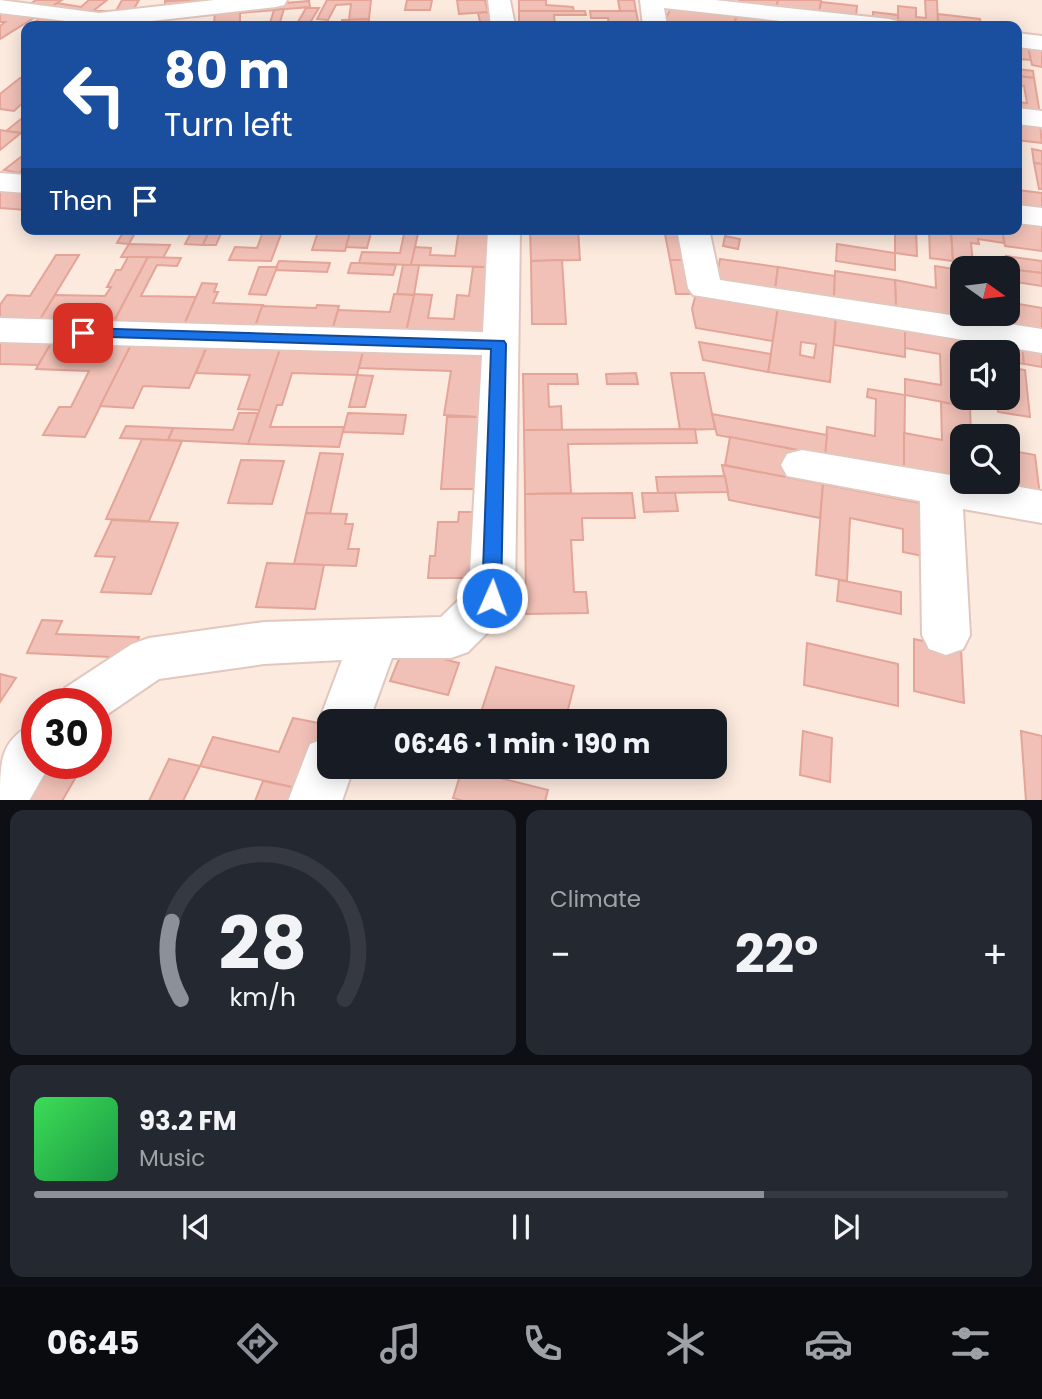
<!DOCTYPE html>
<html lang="en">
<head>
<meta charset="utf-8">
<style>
  body { margin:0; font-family:Poppins,sans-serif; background:#242831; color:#f1f3f6; height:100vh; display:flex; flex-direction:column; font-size:26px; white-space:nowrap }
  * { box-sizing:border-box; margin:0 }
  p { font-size:23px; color:#9ea1a6 }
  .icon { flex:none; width:38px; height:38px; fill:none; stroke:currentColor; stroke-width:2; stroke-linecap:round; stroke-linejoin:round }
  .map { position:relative; height:800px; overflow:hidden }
  .side { display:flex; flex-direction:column; gap:10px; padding:10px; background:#0d0f14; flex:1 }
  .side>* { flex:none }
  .guide { position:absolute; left:21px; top:21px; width:1001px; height:214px; border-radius:14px; box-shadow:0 4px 18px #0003; background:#1a4fa0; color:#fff; overflow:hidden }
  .needle { width:46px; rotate:104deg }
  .buttons { position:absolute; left:950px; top:256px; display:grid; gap:14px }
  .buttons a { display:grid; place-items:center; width:70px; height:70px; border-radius:14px; background:#171b24; box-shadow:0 4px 18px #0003; font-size:35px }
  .speed { position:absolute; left:21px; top:688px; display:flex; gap:14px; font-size:35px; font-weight:700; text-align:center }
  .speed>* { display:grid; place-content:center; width:91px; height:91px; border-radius:50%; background:#171b24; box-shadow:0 4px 18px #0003; line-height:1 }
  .speed .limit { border:10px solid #d22; background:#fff; color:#111 }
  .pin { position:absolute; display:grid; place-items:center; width:60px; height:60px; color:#fff; margin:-30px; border-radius:14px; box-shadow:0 4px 10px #0006 }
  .me { position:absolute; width:77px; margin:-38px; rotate:2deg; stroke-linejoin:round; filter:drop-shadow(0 0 5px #0008) }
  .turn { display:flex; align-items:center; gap:24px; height:147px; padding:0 28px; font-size:32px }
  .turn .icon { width:91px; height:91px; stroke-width:2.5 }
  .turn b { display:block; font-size:49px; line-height:60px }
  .then { display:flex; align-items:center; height:66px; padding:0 28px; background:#0003; gap:14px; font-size:26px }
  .big { font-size:52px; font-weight:700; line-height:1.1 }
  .side .tile { flex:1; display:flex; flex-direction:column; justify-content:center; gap:10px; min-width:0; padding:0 24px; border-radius:14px; background:#242831 }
  .side .dial { align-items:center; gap:0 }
  .dial svg { height:182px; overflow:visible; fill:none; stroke:#363941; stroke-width:7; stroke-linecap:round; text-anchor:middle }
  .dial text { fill:#f1f3f6; stroke:none }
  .song { display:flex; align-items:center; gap:21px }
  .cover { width:84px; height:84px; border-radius:10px; background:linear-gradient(135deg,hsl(130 70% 55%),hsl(140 70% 35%)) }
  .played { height:7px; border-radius:4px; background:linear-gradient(90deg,#8c9099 75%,#363941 75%) }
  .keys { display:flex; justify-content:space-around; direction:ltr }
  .heat { display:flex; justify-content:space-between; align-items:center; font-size:38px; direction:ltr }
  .side .tiles { flex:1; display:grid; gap:10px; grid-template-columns:1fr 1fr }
  .tile:last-child { grid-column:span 2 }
  .trip { position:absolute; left:317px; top:709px; width:410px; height:70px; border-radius:14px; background:#171b24; box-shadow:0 4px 18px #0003; font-weight:700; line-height:70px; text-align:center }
  .menu { display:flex; height:112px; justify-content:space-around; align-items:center; background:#090b0e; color:#9ea1a6 }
  .menu .icon { width:49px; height:49px }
  .menu .selected { color:#8c9099 }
  .menu b { font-size:32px; color:#f1f3f6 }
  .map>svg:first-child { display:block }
  .building { fill:#f1c1b7; stroke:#e4a497; stroke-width:2; fill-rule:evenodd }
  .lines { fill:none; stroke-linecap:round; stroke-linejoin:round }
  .minor-casing { stroke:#e2c7be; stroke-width:4 }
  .minor { fill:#fff; fill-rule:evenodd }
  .route { fill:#1a73e8; stroke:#114b97; stroke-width:2 }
</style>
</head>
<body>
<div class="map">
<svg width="1042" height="801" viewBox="0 0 1042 801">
  <rect width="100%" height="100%" fill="#fceadf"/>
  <g class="building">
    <path d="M36 0H62L51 7 30 4Z"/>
    <path d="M89 0H107L88 15 48 10 57 3 81 7Z"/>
    <path d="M122 0H139L131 14 88 15 93 11H116Z"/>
    <path d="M203 0 201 6 165 10V1Z"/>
    <path d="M327 0H371L369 19 349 20 351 4 336 5 328 20 317 19Z"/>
    <path d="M407 0H432L430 10H405Z"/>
    <path d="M457 0H485L488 12 459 14Z"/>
    <path d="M519 0H546V5L573 7 574 11H519Z"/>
    <path d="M618 0H634L636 11H620Z"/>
    <path d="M739 0H778L776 8 738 4Z"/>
    <path d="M778 0H821L819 13 776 8Z"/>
    <path d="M925 0H937L938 26 898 21V6L916 8V17L926 18Z"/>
    <path d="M309 1 310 7 274 10 273 4Z"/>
    <path d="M821 2 857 6 856 17 819 13Z"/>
    <path d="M273 4 274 10 240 13V26H214L215 9Z"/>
    <path d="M671 7 737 14 734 26 664 23Z"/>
    <path d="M306 8H319L308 26H269L274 10 284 9 280 22H298Z"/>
    <path d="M0 10 37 16 0 39V26L5 22H0Z"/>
    <path d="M519 11H585L586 15H554L555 26H519Z"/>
    <path d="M590 11H636L639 26H609L608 18H591Z"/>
    <path d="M486 12 491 15 493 26H481L478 13Z"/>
    <path d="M873 12 898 15V21L873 19Z"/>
    <path d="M737 14 777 19 775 26 752 24 751 26H734Z"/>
    <path d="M938 14 980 19 981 26H938Z"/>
    <path d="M44 16 90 22 85 26 33 23Z"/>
    <path d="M369 19 368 26H342V20Z"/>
    <path d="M777 19 844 26H775Z"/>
    <path d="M1017 46 1028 47 1031 60 1017 59Z"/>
    <path d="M1028 47 1042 48V67L1032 65Z"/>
    <path d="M1017 69 1033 71 1034 78 1017 76Z"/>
    <path d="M1017 76 1034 78 1040 114 1017 111V102L1027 103 1024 86 1017 85Z"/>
    <path d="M20 78 26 79V100L14 111 0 109V94Z"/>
    <path d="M26 115V129L21 133 6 131Z"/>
    <path d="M1017 122 1040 125 1042 143 1017 140Z"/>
    <path d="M0 130 6 131 21 133 0 150Z"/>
    <path d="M1032 149 1042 151V164L1034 163Z"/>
    <path d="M26 153V167L19 173 4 170Z"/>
    <path d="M1034 163 1042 164V189H1039Z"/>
    <path d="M1017 181 1018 190 1042 193V208L1017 205Z"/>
    <path d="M0 189 26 191V210L0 208Z"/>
    <path d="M1017 221 1042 224V251L1005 246 1002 229H1017Z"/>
    <path d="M125 229H137L129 244 117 243Z"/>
    <path d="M193 229H210L203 245 185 244Z"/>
    <path d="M210 229H223L216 245H203Z"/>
    <path d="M264 229H283L271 261 229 260 235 247 257 248Z"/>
    <path d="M319 229H351L345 251 312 250Z"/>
    <path d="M351 229H372L367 248 346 247Z"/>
    <path d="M405 229H419L411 265 359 263 362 252 400 253Z"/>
    <path d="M459 229H494L489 267 411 265 415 247 431 248 430 255 455 256Z"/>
    <path d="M530 229H578L580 260 531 261Z"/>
    <path d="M664 229H681L688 260H670Z"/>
    <path d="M916 229 917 256 895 253V229Z"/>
    <path d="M929 229H951L953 261 930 258Z"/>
    <path d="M951 229H1002L1004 243 978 239 979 244 971 243 973 264 953 261Z"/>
    <path d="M725 236 740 239 738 249 723 246Z"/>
    <path d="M129 244 170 245 163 258 121 257Z"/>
    <path d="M837 244 895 253V270L836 261Z"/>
    <path d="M56 255H79L39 321 0 319V305L7 295 30 296Z"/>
    <path d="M1006 256 1042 261V273L1008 269Z"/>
    <path d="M128 257H148L113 323 39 321 55 295 105 296 111 287H107L116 270H121Z"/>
    <path d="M148 257 181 258 177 266 157 265 141 296 196 297 184 325 113 323Z"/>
    <path d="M720 259 778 267 775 290 716 281Z"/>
    <path d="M562 260 566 324H532L531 261Z"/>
    <path d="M670 260H688L695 294H676Z"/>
    <path d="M279 261 330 263 327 272 275 270Z"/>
    <path d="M351 263H359L396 265 393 275 348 273Z"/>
    <path d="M403 265H419L414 295 397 294Z"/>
    <path d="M935 266 954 269 957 317 896 308 895 280 936 288Z"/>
    <path d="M259 267H277L266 295 249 294Z"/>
    <path d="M473 267H495L487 334 406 332 414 294 432 295 428 318 454 319 457 295 469 296Z"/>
    <path d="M778 267 835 276 834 298 775 290Z"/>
    <path d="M1008 269 1042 273V286L1009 281Z"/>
    <path d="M835 271 895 280 896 308 834 298Z"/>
    <path d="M202 283 217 284 214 292H218L213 303 263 305 255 327 184 325Z"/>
    <path d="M696 293 778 307 773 341 696 328 692 309Z"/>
    <path d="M394 294 414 295 406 332 332 330 338 310 390 312Z"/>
    <path d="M956 295 962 296V313H1008V303H1013L1016 326 957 317Z"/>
    <path d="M1013 303 1042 308V330L1016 326Z"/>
    <path d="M317 305 339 306 332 330 255 327 262 306 316 308Z"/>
    <path d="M778 307 836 316 830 382 768 372ZM801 342 816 344 814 358 800 355Z"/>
    <path d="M836 316 905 327V357L834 345Z"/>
    <path d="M905 327 965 337 962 397H969L970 407 905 395V379L941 385 940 354 905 348Z"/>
    <path d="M965 337 1022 346 1024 364 1008 361V352H966Z"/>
    <path d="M0 339 53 340 38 365 0 364Z"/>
    <path d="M53 340 132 343 85 437 43 435 59 407H71L89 371 36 369Z"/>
    <path d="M699 342 771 354 768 372 703 360Z"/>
    <path d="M132 343 207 346 189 388 143 386 133 408 100 406Z"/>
    <path d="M207 346 280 349 260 410 238 409 250 375 196 373Z"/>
    <path d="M1022 346 1042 349V367L1024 364Z"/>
    <path d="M280 349 363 352 357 375 292 373 282 405H277L270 427H344L339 447 248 444Z"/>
    <path d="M363 352 488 356 481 417 444 415 451 371 359 368Z"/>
    <path d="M1008 367 1025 370 1030 417 998 412 997 397 1013 398V393L1008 392Z"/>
    <path d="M636 373 638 384H607L606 374Z"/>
    <path d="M671 373H704L715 429 680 430Z"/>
    <path d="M523 374H577L578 384H548L549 407 561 406 562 430H524Z"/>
    <path d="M357 375 373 376 365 407H349Z"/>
    <path d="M868 389 905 395 904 470 825 455 827 427 875 436 876 399 867 397Z"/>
    <path d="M941 402 970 407 971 436H962V481L904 470V433L942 440Z"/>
    <path d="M239 413H258L248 444 168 440 173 428 233 430Z"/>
    <path d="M348 413 406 415 403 434 343 432Z"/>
    <path d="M712 414 827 435 825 455 717 435Z"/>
    <path d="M447 417H484L479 489H441Z"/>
    <path d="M126 426 173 428 168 440 120 438Z"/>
    <path d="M695 429 697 443 568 444 571 493 525 494 524 430Z"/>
    <path d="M730 437 797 450 794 479 725 465Z"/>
    <path d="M142 439 182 441 149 521 106 519Z"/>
    <path d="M1008 450 1035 455 1040 496 974 481H1008V470H1011Z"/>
    <path d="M320 453 343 454 330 514 306 513Z"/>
    <path d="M241 460 284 461 272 504 228 503Z"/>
    <path d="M722 465 823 484 820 518 729 500Z"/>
    <path d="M725 476 728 492 658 493 656 477Z"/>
    <path d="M823 484 936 506 937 559 903 552V529L850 518 847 581 816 575Z"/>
    <path d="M632 493 635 518H582L583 540H571L574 592H586L588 613 526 614 525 494Z"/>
    <path d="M642 493H675L678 511 644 512Z"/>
    <path d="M459 512H481L478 578H428L430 556H435L438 522H458Z"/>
    <path d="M306 513 347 514 345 524H353L348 549H359L356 566 294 564Z"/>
    <path d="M112 520 178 523 151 594 101 592 115 557 95 556Z"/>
    <path d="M267 563 324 565 315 609 256 607Z"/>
    <path d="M839 580 901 592V614L837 601Z"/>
    <path d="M42 620 62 621 56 634 139 637 131 658 27 653Z"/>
    <path d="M914 639 961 649 964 703 914 691Z"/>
    <path d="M807 643 898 664V706L804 685Z"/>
    <path d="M403 649 459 663 448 695 390 681Z"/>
    <path d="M496 667 574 686 565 721H478Z"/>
    <path d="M0 674 16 678 0 702Z"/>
    <path d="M293 718 329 725 305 790 200 766 213 737 279 752Z"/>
    <path d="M803 731 832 738 830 782 800 775Z"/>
    <path d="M1021 731 1042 736V801H1026Z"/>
    <path d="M169 759 200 766 183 801H149Z"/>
    <path d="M50 763H84L62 801H28Z"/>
    <path d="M463 766H503L500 778 548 790 545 801H464L453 798Z"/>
    <path d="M263 781 296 788 291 801H255Z"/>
  </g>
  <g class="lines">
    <g class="minor-casing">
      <g id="minor">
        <path d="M0 0 99 13 214 0H287L284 5 276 7 107 26 0 13Z"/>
        <path d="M488 0H510L515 26H491Z"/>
        <path d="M640 0H715L889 19 897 21 901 26H826L664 8 667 26H643Z"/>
        <path d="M1017 33 1042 36V50L1017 47Z"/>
        <path d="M1017 108 1042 111V127L1017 124Z"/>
        <path d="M0 173 26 175V193L0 191Z"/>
        <path d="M1017 205 1042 208V226L1017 223Z"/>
        <path d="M488 229H520L515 598 508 612 468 652 451 658H392L369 721H329V766H354L342 801H288L310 744 327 738 319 721 342 660 264 664 159 679 96 722V704H58L65 688 132 644 149 638 264 622 441 617 469 590 482 355 0 342V318L483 332Z"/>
        <path d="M677 229H709L720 280 1042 329V353L693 295 688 288Z"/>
        <path d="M802 450 962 477V481H987L1042 491V523L963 509 970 635 963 649 946 655 929 649 922 635 920 501 787 476 781 465 787 454Z"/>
        <path d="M37 722V763H55L45 773 29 801H0C0 760 0 739 37 722Z"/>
      </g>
    </g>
    <use href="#minor" class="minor"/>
  </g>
  <path class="route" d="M83 328 504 341 506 344 501 598 498 603 492 606 485 603 482 598 491 349 78 336 76 333 78 329Z"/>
</svg>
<div class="buttons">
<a><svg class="needle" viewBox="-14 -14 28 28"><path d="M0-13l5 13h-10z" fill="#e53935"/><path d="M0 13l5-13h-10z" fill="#9ea1a6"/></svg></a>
<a><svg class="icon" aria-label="sound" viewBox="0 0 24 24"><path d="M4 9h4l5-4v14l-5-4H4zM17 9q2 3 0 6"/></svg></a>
<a><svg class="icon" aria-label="search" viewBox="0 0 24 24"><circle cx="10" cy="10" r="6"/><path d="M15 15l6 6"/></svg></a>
</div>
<div class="speed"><div class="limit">30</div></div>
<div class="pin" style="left:83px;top:333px;background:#d93025"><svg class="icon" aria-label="arrive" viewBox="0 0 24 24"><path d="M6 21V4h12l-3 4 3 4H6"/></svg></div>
<svg class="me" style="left:492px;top:598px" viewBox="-20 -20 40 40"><circle r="17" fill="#1a73e8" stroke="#fff" stroke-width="3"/><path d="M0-11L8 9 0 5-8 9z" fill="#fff"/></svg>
<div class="trip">06:46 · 1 min · 190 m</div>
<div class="guide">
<div class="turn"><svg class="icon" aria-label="left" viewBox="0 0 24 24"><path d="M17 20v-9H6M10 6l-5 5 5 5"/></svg><div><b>80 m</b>Turn left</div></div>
<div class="then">Then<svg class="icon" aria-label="arrive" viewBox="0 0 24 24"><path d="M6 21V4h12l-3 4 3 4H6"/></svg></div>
</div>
</div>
<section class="side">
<div class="tiles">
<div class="tile dial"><svg viewBox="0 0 100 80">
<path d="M14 69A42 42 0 1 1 86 69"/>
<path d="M14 69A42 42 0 0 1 10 35" stroke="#8c9099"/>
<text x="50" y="56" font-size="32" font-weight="700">28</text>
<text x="50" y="72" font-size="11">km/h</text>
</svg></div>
<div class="tile"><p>Climate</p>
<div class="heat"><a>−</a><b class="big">22°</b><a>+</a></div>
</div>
<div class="tile">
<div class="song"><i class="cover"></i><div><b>93.2 FM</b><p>Music</p></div></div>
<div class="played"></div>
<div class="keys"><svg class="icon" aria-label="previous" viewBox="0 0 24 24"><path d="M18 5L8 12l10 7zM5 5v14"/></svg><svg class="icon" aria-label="pause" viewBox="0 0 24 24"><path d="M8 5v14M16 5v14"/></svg><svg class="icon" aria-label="next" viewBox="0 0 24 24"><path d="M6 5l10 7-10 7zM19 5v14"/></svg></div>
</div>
</div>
</section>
<nav class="menu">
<b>06:45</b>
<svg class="icon selected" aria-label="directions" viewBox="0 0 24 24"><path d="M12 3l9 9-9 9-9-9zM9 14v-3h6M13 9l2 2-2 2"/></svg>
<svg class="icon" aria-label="music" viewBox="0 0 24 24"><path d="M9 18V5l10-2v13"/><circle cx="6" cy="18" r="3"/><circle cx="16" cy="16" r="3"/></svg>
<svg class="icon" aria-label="phone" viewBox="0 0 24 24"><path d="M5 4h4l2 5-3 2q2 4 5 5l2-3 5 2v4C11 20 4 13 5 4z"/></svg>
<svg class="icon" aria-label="climate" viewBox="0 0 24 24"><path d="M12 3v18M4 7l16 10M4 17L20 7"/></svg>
<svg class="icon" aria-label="car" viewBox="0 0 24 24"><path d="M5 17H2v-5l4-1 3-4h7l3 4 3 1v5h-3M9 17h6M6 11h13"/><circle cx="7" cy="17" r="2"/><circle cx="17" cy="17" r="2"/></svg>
<svg class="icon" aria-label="filters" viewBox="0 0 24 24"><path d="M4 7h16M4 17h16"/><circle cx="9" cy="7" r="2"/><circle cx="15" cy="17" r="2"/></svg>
</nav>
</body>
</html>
